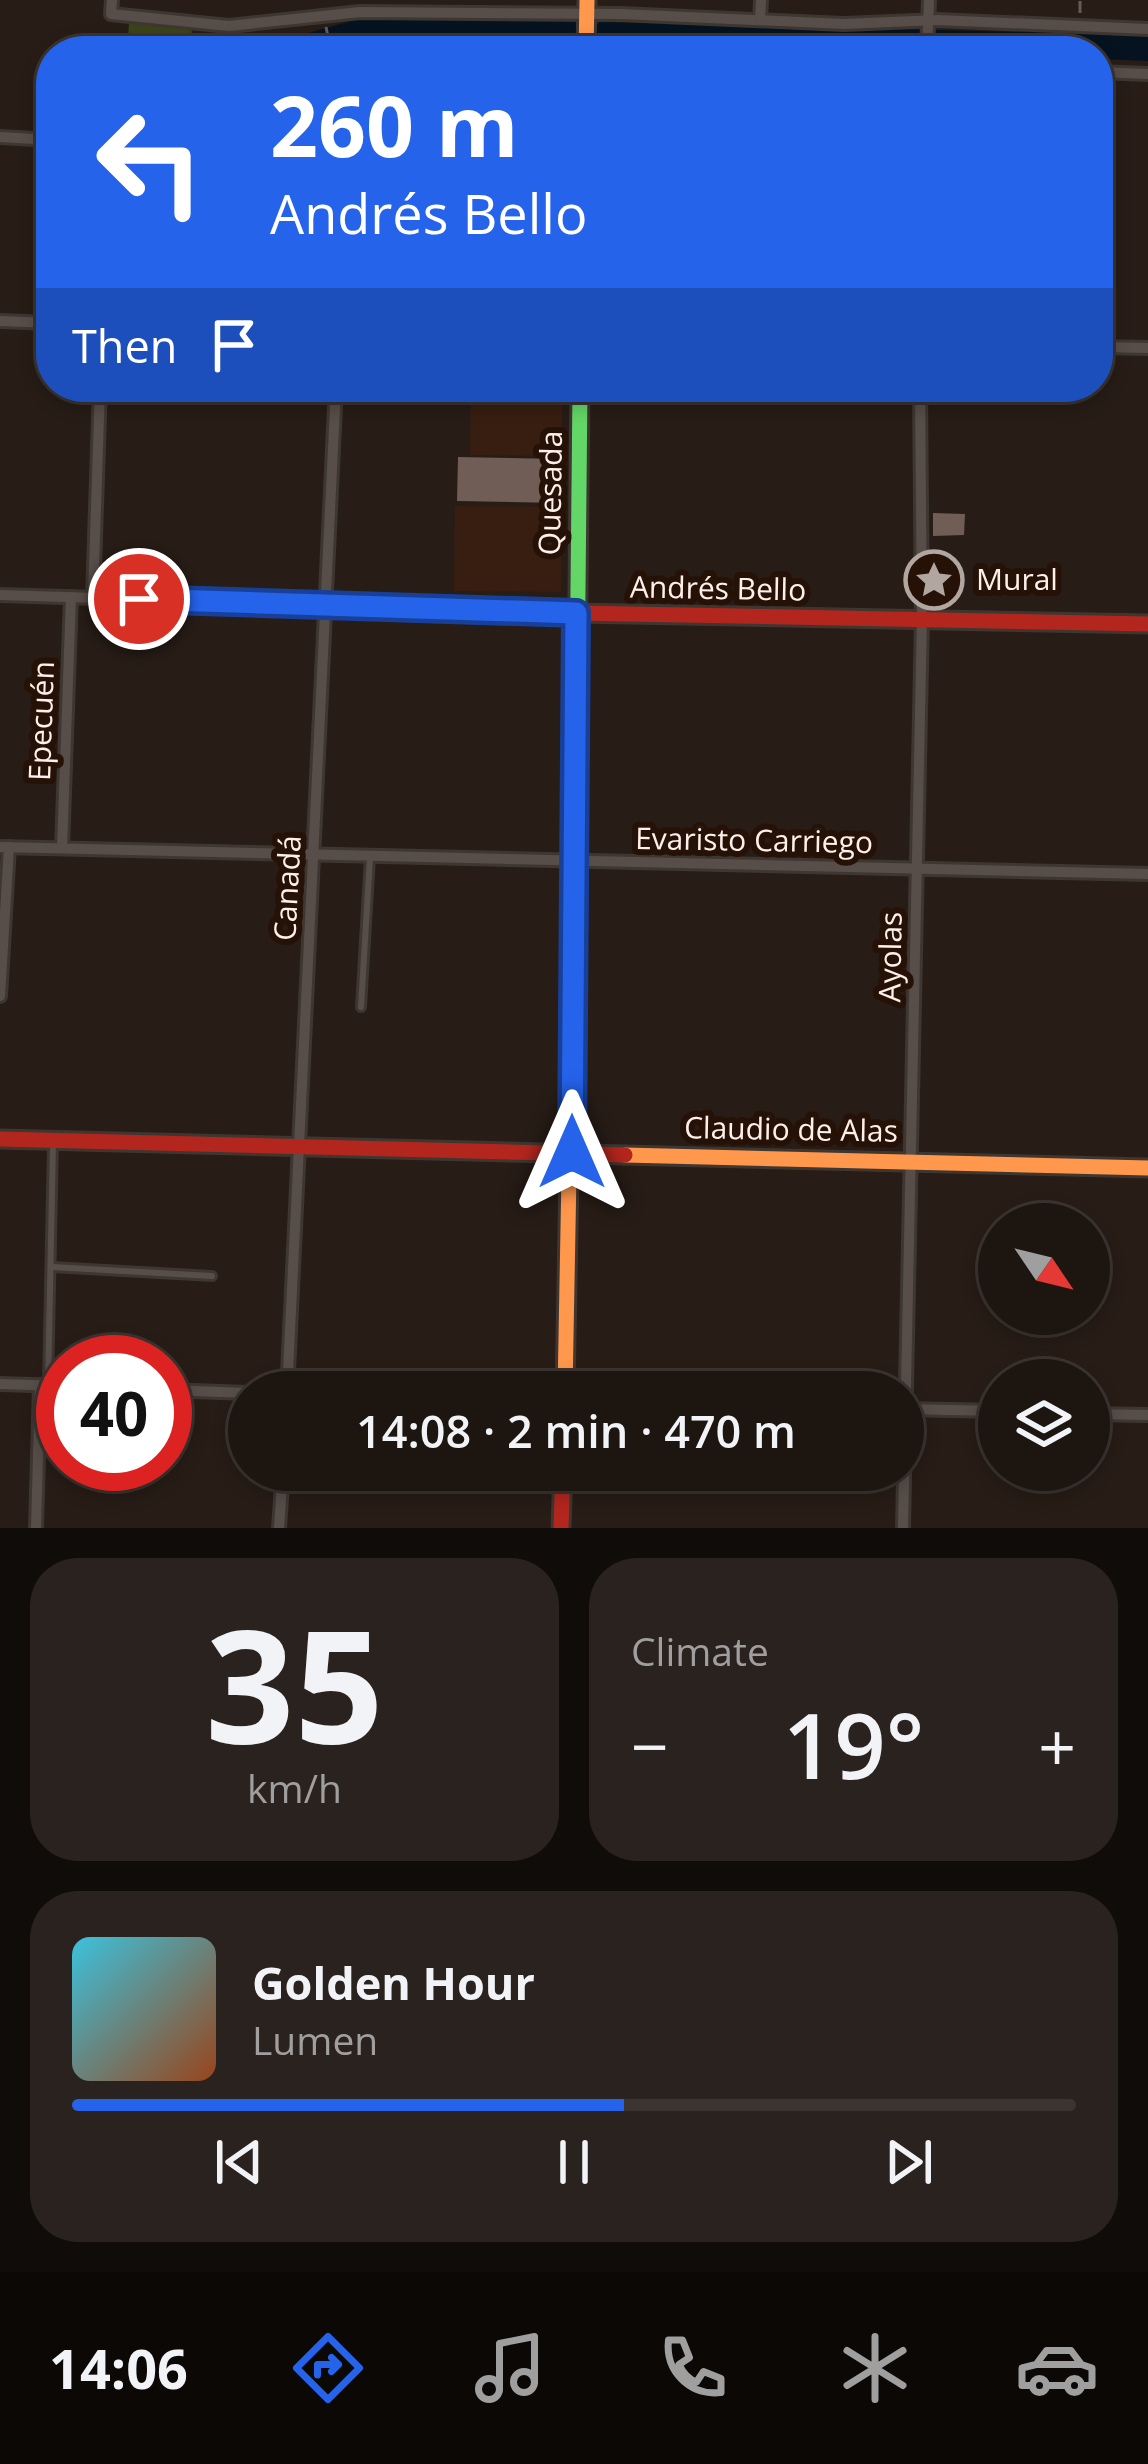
<!DOCTYPE html>
<html lang="en">
<head>
<meta charset="utf-8">
<style>
  body { margin:0; font-family:"Open Sans",sans-serif; background:#2a221e; color:#f1f3f6; height:100vh; display:flex; flex-direction:column; font-size:45px; white-space:nowrap }
  * { box-sizing:border-box; margin:0 }
  p { font-size:39px; color:#a09f9f }
  .icon { flex:none; width:66px; height:66px; fill:none; stroke:currentColor; stroke-width:2; stroke-linecap:round; stroke-linejoin:round }
  .map { position:relative; height:1528px; overflow:hidden }
  .panel { display:flex; flex-direction:column; gap:30px; padding:30px; background:#100c09; flex:1 }
  .panel>* { flex:none }
  .top-card { position:absolute; left:36px; top:36px; width:1077px; height:366px; border-radius:48px; box-shadow:0 6px 18px #0003,0 0 0 3px #3b3430; background:#2563eb; color:#fff; overflow:hidden }
  .needle { width:78px; rotate:125deg }
  .tools { position:absolute; left:978px; top:1203px; display:grid; gap:24px }
  .tools a { display:grid; place-items:center; width:132px; height:132px; border-radius:50%; background:#1d1510; box-shadow:0 6px 18px #0003,0 0 0 3px #3b3430; font-size:60px }
  .speed { position:absolute; left:36px; top:1335px; display:flex; gap:24px; font-size:60px; font-weight:700; text-align:center }
  .speed>* { display:grid; place-content:center; width:156px; height:156px; border-radius:50%; background:#1d1510; box-shadow:0 6px 18px #0003,0 0 0 3px #3b3430; line-height:1 }
  .speed .limit { border:18px solid #d22; background:#fff; color:#111 }
  .pin { position:absolute; display:grid; place-items:center; width:102px; height:102px; color:#fff; margin:-51px; border:6px solid #fff; border-radius:50%; box-shadow:0 3px 12px #0007 }
  .me { position:absolute; width:132px; margin:-66px; rotate:0deg; stroke-linejoin:round; filter:drop-shadow(0 0 9px #0008) }
  .turn { display:flex; align-items:center; gap:42px; height:252px; padding:0 36px; font-size:54px }
  .turn .icon { width:156px; height:156px; stroke-width:2.5 }
  .turn b { display:block; font-size:84px; line-height:102px }
  .then { display:flex; align-items:center; height:114px; padding:0 36px; background:#0003; gap:24px; font-size:45px }
  .big { font-size:90px; font-weight:600; line-height:1.1 }
  .panel .card { flex:1; display:flex; flex-direction:column; justify-content:center; gap:18px; min-width:0; padding:0 42px; border-radius:48px; background:#2a221e }
  .panel .dial { align-items:center; gap:0 }
  .dial b { font-size:156px; line-height:1 }
  .song { display:flex; align-items:center; gap:36px }
  .cover { width:144px; height:144px; border-radius:18px; background:linear-gradient(135deg,hsl(190 70% 55%),hsl(20 70% 35%)) }
  .played { height:12px; border-radius:6px; background:linear-gradient(90deg,#2563eb 55%,#3b3430 55%) }
  .keys { display:flex; justify-content:space-around; direction:ltr }
  .heat { display:flex; justify-content:space-between; align-items:center; font-size:66px; direction:ltr }
  .panel .tiles { flex:1; display:grid; gap:30px; grid-template-columns:1fr 1fr }
  .card:last-child { grid-column:span 2 }
  .trip { position:absolute; left:228px; top:1371px; width:696px; height:120px; border-radius:60px; background:#1d1510; box-shadow:0 6px 18px #0003,0 0 0 3px #3b3430; font-weight:600; line-height:120px; text-align:center }
  .tab-bar { display:flex; height:192px; justify-content:space-around; align-items:center; background:#0c0806; color:#a09f9f }
  .tab-bar .icon { width:84px; height:84px }
  .tab-bar .active { color:#2563eb }
  .tab-bar b { font-size:54px; color:#f1f3f6 }
  .map>svg:first-child { display:block }
  .built { fill:#371e10 }
  .green { fill:#3b4319 }
  .water { fill:#051321 }
  .lines { fill:none; stroke-linecap:round; stroke-linejoin:round }
  .river { stroke:#051321; stroke-width:24 }
  .building { fill:#705d56 }
  .lane-casing { stroke:#3e3631; stroke-width:12 }
  .street-casing { stroke:#3e3631; stroke-width:16 }
  .fast-casing { stroke:#3e3631; stroke-width:21 }
  .slow-casing { stroke:#3e3631; stroke-width:21 }
  .jam-casing { stroke:#3e3631; stroke-width:21 }
  .path { stroke:#645c57; stroke-width:3; stroke-dasharray:12 6; stroke-linecap:butt }
  .lane { stroke:#574d49; stroke-width:6 }
  .street { stroke:#574d49; stroke-width:10 }
  .fast { stroke:#63d668; stroke-width:15 }
  .slow { stroke:#ff974d; stroke-width:15 }
  .jam { stroke:#b3261e; stroke-width:15 }
  .route-casing { stroke:#184099; stroke-width:30 }
  .route { stroke:#2563eb; stroke-width:21 }
  .labels { text-anchor:middle; stroke-width:12; stroke-linejoin:round; paint-order:stroke }
  .street-label { font-size:30px; fill:#fdf0ea; stroke:#251106 }
  .poi-label { font-size:30px; fill:#fdf0ea; stroke:#251106; text-anchor:start }
</style>
</head>
<body>
<div class="map">
<svg width="1148" height="1528" viewBox="0 0 1148 1528">
  <rect width="100%" height="100%" fill="#271c16"/>
  <g class="built">
    <path d="M471 387H563L561 456 470 455Z"/>
    <path d="M455 506 561 507V592L454 591Z"/>
  </g>
  <path class="green" d="M129 23 192 28 190 51H127Z"/>
  <g class="water">
    <path d="M362 18 576 22 575 48 381 42 337 51H243Z"/>
    <path d="M599 22 1148 35V61L1098 59V51L597 49Z"/>
  </g>
  <g class="lines">
    <path class="river" d="M545 34 598 36"/>
  </g>
  <g class="building">
    <path d="M458 457 561 459 560 503 457 501Z"/>
    <path d="M933 513 965 514 964 535 933 536Z"/>
  </g>
  <g class="lines">
    <g class="lane-casing">
      <g id="lane">
        <path d="M361 1007 370 857"/>
        <path d="M52 1267 212 1276"/>
        <path d="M48 1385 53 1143"/>
      </g>
    </g>
    <g class="street-casing">
      <g id="street">
        <path d="M112 0 111 14 229 26 360 12 621 14 844 24 938 20 1148 29"/>
        <path d="M760 20 761 0"/>
        <path d="M376 51H449"/>
        <path d="M927 51 929 0"/>
        <path d="M1098 72 1148 74"/>
        <path d="M0 137 51 140"/>
        <path d="M0 321 51 323"/>
        <path d="M1098 347 1148 348"/>
        <path d="M0 595 576 613"/>
        <path d="M93 597 100 387"/>
        <path d="M0 847 1148 874"/>
        <path d="M62 848 71 597"/>
        <path d="M0 996 9 847"/>
        <path d="M0 1384 63 1386"/>
        <path d="M165 1390 249 1393"/>
        <path d="M287 1392 336 387"/>
        <path d="M903 1409 999 1411"/>
        <path d="M1089 1414 1148 1415"/>
        <path d="M36 1528 40 1385"/>
        <path d="M279 1528 283 1470"/>
        <path d="M903 1528 922 619 920 387"/>
      </g>
    </g>
    <g class="fast-casing">
      <path id="fast" d="M576 791 580 387"/>
    </g>
    <g class="slow-casing">
      <g id="slow">
        <path d="M586 51 587 0"/>
        <path d="M625 1155 1148 1168"/>
        <path d="M565 1392 576 791"/>
      </g>
    </g>
    <g class="jam-casing">
      <g id="jam">
        <path d="M576 613 1148 624"/>
        <path d="M0 1139 625 1155"/>
        <path d="M561 1528 563 1470"/>
      </g>
    </g>
    <g class="path">
      <path d="M1080 13V0"/>
      <path d="M326 27 331 51"/>
    </g>
    <use href="#lane" class="lane"/>
    <use href="#street" class="street"/>
    <use href="#fast" class="fast"/>
    <use href="#slow" class="slow"/>
    <use href="#jam" class="jam"/>
  </g>
  <g class="lines">
    <g class="route-casing">
      <path id="route" d="M139 599 576 613 572 1152"/>
    </g>
    <use href="#route" class="route"/>
  </g>
  <defs>
    <g id="sight-ring" transform="scale(3)"><circle r="9.5" fill="#251106" stroke="#b2a6a0" stroke-width="1.5"/><path d="M0-6L1.8-2.2L6-1.7L2.9 1.2L3.7 5.4L0 3.3L-3.7 5.4L-2.9 1.2L-6-1.7L-1.8-2.2Z" fill="#b2a6a0"/></g>
  </defs>
  <g fill-rule="evenodd">
    <use href="#sight-ring" x="934" y="580"/>
  </g>
  <g class="labels">
    <g class="street-label">
      <text transform="translate(551 493) rotate(-89)" y="10">Quesada</text>
      <text transform="translate(718 589) rotate(1)" y="10">Andrés Bello</text>
      <text transform="translate(42 721) rotate(-88)" y="10">Epecuén</text>
      <text transform="translate(754 841) rotate(1)" y="10">Evaristo Carriego</text>
      <text transform="translate(288 888) rotate(-87)" y="10">Canadá</text>
      <text transform="translate(891 957) rotate(-89)" y="10">Ayolas</text>
      <text transform="translate(791 1130) rotate(1)" y="10">Claudio de Alas</text>
    </g>
    <g class="poi-label">
      <text x="976" y="590">Mural</text>
    </g>
  </g>
</svg>
<div class="tools">
<a><svg class="needle" viewBox="-14 -14 28 28"><path d="M0-13l5 13h-10z" fill="#e53935"/><path d="M0 13l5-13h-10z" fill="#a09f9f"/></svg></a>
<a><svg class="icon" aria-label="layers" viewBox="0 0 24 24"><path d="M12 4l9 5-9 5-9-5zM3 14l9 5 9-5"/></svg></a>
</div>
<div class="speed"><div class="limit">40</div></div>
<div class="pin" style="left:139px;top:599px;background:#d93025"><svg class="icon" aria-label="arrive" viewBox="0 0 24 24"><path d="M6 21V4h12l-3 4 3 4H6"/></svg></div>
<svg class="me" style="left:572px;top:1152px" viewBox="-20 -20 40 40"><path d="M0-17L14 15 0 8-14 15z" fill="#2563eb" stroke="#fff" stroke-width="4"/></svg>
<div class="trip">14:08 · 2 min · 470 m</div>
<div class="top-card">
<div class="turn"><svg class="icon" aria-label="left" viewBox="0 0 24 24"><path d="M17 20v-9H6M10 6l-5 5 5 5"/></svg><div><b>260 m</b>Andrés Bello</div></div>
<div class="then">Then<svg class="icon" aria-label="arrive" viewBox="0 0 24 24"><path d="M6 21V4h12l-3 4 3 4H6"/></svg></div>
</div>
</div>
<section class="panel">
<div class="tiles">
<div class="card dial"><b>35</b><p>km/h</p></div>
<div class="card"><p>Climate</p>
<div class="heat"><a>−</a><b class="big">19°</b><a>+</a></div>
</div>
<div class="card">
<div class="song"><i class="cover"></i><div><b>Golden Hour</b><p>Lumen</p></div></div>
<div class="played"></div>
<div class="keys"><svg class="icon" aria-label="previous" viewBox="0 0 24 24"><path d="M18 5L8 12l10 7zM5 5v14"/></svg><svg class="icon" aria-label="pause" viewBox="0 0 24 24"><path d="M8 5v14M16 5v14"/></svg><svg class="icon" aria-label="next" viewBox="0 0 24 24"><path d="M6 5l10 7-10 7zM19 5v14"/></svg></div>
</div>
</div>
</section>
<nav class="tab-bar">
<b>14:06</b>
<svg class="icon active" aria-label="directions" viewBox="0 0 24 24"><path d="M12 3l9 9-9 9-9-9zM9 14v-3h6M13 9l2 2-2 2"/></svg>
<svg class="icon" aria-label="music" viewBox="0 0 24 24"><path d="M9 18V5l10-2v13"/><circle cx="6" cy="18" r="3"/><circle cx="16" cy="16" r="3"/></svg>
<svg class="icon" aria-label="phone" viewBox="0 0 24 24"><path d="M5 4h4l2 5-3 2q2 4 5 5l2-3 5 2v4C11 20 4 13 5 4z"/></svg>
<svg class="icon" aria-label="climate" viewBox="0 0 24 24"><path d="M12 3v18M4 7l16 10M4 17L20 7"/></svg>
<svg class="icon" aria-label="car" viewBox="0 0 24 24"><path d="M5 17H2v-5l4-1 3-4h7l3 4 3 1v5h-3M9 17h6M6 11h13"/><circle cx="7" cy="17" r="2"/><circle cx="17" cy="17" r="2"/></svg>
</nav>
</body>
</html>
